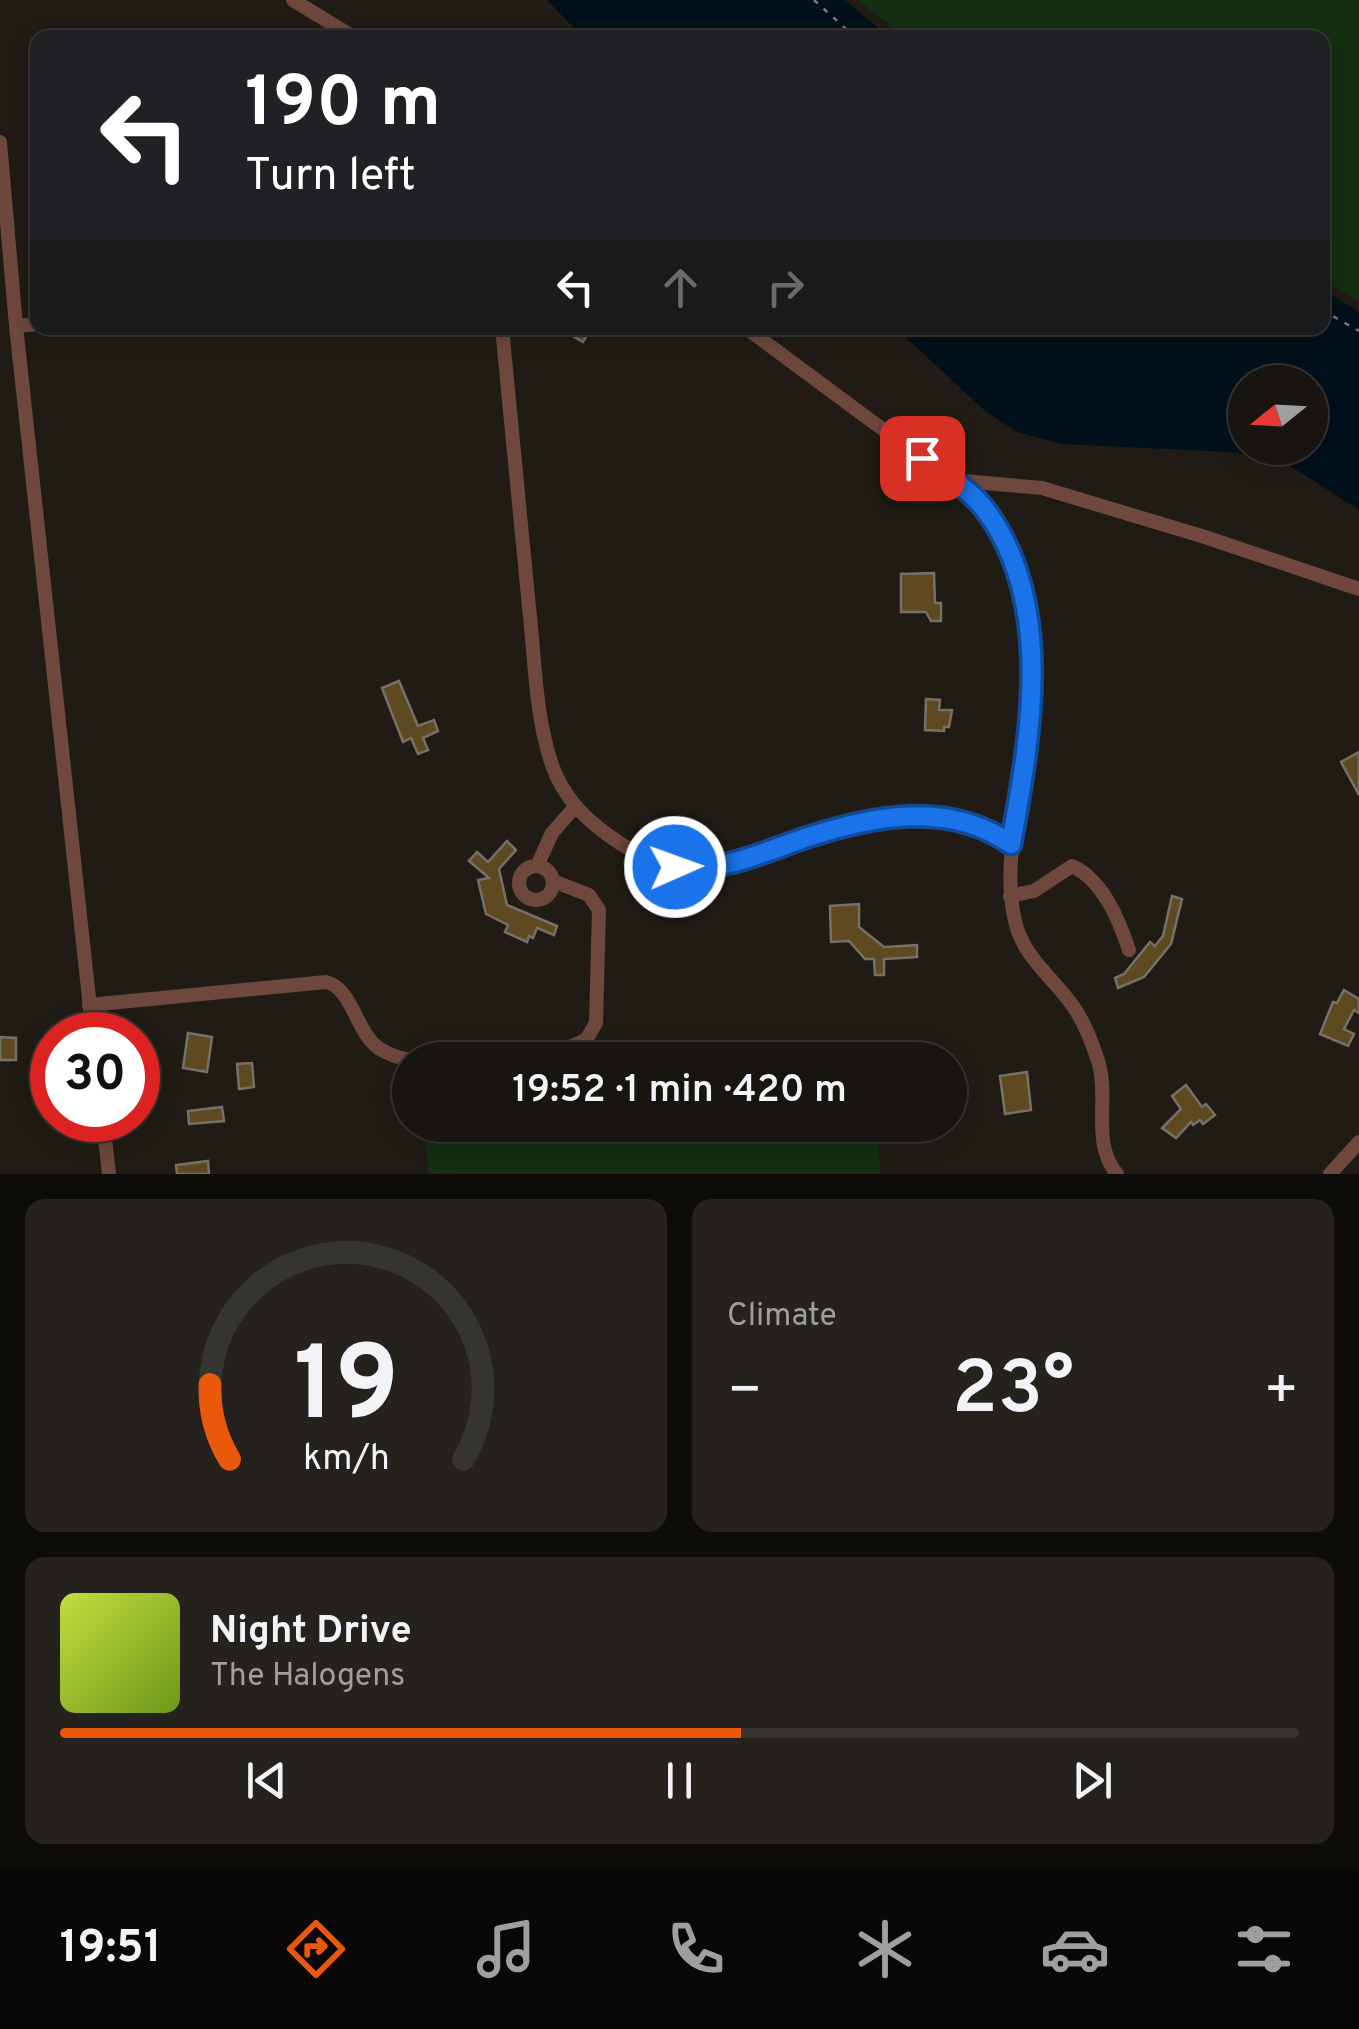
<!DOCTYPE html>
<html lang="en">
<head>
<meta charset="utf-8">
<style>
  body { margin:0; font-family:Overpass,sans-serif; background:#25221e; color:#f1f3f6; height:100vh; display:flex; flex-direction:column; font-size:38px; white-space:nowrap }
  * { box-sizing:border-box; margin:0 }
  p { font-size:32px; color:#9f9f9f }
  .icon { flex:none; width:55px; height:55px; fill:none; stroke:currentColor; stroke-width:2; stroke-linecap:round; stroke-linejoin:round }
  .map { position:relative; height:1174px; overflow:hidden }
  .drawer { display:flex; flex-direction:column; gap:25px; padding:25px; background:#0d0c09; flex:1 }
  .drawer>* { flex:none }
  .top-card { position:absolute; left:30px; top:30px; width:1300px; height:305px; border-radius:20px; box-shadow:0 5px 25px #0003,0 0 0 2px #363430; background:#202124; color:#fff; overflow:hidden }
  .needle { width:65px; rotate:252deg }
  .tools { position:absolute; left:1228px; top:365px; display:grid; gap:20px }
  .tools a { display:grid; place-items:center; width:100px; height:100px; border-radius:50%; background:#181510; box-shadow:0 5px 25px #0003,0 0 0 2px #363430; font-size:50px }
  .speed { position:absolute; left:30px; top:1012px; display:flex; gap:20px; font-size:50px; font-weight:700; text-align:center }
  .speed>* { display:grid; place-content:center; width:130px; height:130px; border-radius:50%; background:#181510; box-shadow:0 5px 25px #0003,0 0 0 2px #363430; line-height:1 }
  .speed .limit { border:15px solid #d22; background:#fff; color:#111 }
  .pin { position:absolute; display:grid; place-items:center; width:85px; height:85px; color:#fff; margin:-42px; border-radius:20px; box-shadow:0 5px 15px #0006 }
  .me { position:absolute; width:110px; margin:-55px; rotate:88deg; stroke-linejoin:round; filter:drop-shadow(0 0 8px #0008) }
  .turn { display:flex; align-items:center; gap:35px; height:210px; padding:0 50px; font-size:45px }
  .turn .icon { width:130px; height:130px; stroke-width:2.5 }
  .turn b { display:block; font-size:70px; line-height:85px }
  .lanes { display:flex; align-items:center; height:95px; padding:0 50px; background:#0003; justify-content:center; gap:50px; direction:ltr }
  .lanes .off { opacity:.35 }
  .big { font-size:75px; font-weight:600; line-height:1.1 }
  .drawer .card { flex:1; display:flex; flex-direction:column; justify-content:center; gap:15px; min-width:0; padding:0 35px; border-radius:20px; background:#25221e }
  .drawer .dial { align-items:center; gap:0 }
  .dial svg { height:260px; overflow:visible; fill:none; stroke:#363430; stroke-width:7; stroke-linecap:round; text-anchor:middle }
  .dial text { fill:#f1f3f6; stroke:none }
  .song { display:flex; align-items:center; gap:30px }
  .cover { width:120px; height:120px; border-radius:15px; background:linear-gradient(135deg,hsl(70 70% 55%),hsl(80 70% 35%)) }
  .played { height:10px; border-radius:5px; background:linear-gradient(90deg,#ea580c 55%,#363430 55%) }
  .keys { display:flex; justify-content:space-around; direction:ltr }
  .heat { display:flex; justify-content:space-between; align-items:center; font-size:55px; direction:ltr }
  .drawer .tiles { flex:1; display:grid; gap:25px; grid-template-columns:1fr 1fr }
  .card:last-child { grid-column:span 2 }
  .trip { position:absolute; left:392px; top:1042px; width:575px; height:100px; border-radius:50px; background:#181510; box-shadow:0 5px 25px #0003,0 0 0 2px #363430; font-weight:600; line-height:100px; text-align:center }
  .dock { display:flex; height:160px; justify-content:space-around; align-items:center; background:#0a0806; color:#9f9f9f }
  .dock .icon { width:70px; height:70px }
  .dock .on { color:#ea580c }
  .dock b { font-size:45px; color:#f1f3f6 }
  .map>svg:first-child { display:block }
  .green { fill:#142f12 }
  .water { fill:#00111b; fill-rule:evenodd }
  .building { fill:#5e4921; stroke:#757068; stroke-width:2.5 }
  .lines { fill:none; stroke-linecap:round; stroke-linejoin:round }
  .path { stroke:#7e7b75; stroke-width:2.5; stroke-dasharray:5 8; stroke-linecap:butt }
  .minor { stroke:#6e483d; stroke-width:14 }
  .route-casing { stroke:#114b97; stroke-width:25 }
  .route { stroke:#1a73e8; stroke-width:18 }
</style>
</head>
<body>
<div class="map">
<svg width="1359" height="1174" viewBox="0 0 1359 1174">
  <rect width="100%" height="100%" fill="#201c15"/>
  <g class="green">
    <path d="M858 0H1359V301L1323 280 1322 38 904 37Z"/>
    <path d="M424 1125H878L880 1174H429Z"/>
  </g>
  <g class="water">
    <path d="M547 0H845L889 37H583Z"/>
    <path d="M1323 290 1359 312V510L1281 460 1229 452 1062 444 1017 432 985 411 896 328H1322ZM1310 382V448H1245V382Z"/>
  </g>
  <g class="building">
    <path d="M559 328H591L583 342Z"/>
    <path d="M934 573 935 603H941V621H931L926 612H901V574Z"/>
    <path d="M399 681 418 726 434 720 438 731 423 738 428 750 418 754 411 738 403 742 382 688Z"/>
    <path d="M926 699 940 700 939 710H952L949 727H944V731L925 730Z"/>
    <path d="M1359 752V795L1341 762Z"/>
    <path d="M507 841 516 850 499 869 507 905 557 926 554 935 537 928 533 938 529 936 527 942 505 932 508 925 486 914 478 880 489 878 469 861 477 852 488 862Z"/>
    <path d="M1172 896 1182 899 1171 944 1144 977 1118 988 1115 978 1124 974 1150 942 1155 946 1163 936Z"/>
    <path d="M859 904V927L884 947 917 945V957L884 959V975H875L874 959H865L849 941 831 942 830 906Z"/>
    <path d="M1344 990 1359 999V1013L1354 1010 1344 1029 1354 1034 1348 1046 1320 1034 1333 1002 1337 1003Z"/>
    <path d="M188 1033 212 1037 207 1072 183 1068Z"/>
    <path d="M0 1037 16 1038V1060H0Z"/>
    <path d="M252 1063 254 1087 239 1089 237 1064Z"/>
    <path d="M1027 1072 1031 1110 1005 1114 1000 1076Z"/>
    <path d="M1186 1085 1202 1107 1206 1104 1215 1115 1203 1124 1200 1120 1193 1125 1191 1122 1176 1138 1162 1128 1181 1109 1172 1096Z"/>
    <path d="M222 1107 224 1121 189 1124 188 1111Z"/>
    <path d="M208 1161 209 1174H177L176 1165Z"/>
  </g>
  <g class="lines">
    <g class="path">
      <path d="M814 0 856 38"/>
      <path d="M1322 310 1359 331"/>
    </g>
    <g class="minor">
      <path d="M293 0 355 38"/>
      <path d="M0 142 16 326 93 1035"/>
      <path d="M16 326 38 324"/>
      <path d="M502 328C511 421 520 514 529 607 535 659 535 715 552 765 563 796 582 816 608 835 634 854 665 869 698 869 728 870 758 855 786 845 858 818 943 796 1011 844"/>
      <path d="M746 328 970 494C1042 570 1037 687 1022 784 1015 830 1004 874 1015 921 1023 956 1049 974 1070 1002 1084 1020 1092 1042 1099 1064 1109 1100 1091 1143 1117 1174"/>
      <path d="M952 480 1042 488 1205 537 1359 589"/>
      <circle cx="536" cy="883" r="17"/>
      <path d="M537 866 552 833 574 808"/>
      <path d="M1010 896 1034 891 1072 866C1103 880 1119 920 1129 950"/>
      <path d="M89 1005 326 982C353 988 356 1034 380 1049 389 1055 400 1058 410 1060"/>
      <path d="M431 1060 568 1048 586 1040 596 1023 599 910 589 895 553 881"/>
      <path d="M103 1120 109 1174"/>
      <path d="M1330 1174 1359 1142"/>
    </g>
  </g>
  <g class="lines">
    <g class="route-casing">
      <path id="route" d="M675 867C722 872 759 854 802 839 871 816 948 800 1011 844 1030 739 1055 606 987 512 971 490 945 474 922 458"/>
    </g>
    <use href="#route" class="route"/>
  </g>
</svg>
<div class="tools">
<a><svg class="needle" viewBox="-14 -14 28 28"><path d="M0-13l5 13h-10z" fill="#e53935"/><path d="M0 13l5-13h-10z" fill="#9f9f9f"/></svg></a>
</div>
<div class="speed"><div class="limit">30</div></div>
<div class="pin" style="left:922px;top:458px;background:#d93025"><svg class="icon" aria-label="arrive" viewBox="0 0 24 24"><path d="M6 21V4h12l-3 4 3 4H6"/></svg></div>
<svg class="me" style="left:675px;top:867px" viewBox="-20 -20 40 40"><circle r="17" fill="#1a73e8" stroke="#fff" stroke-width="3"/><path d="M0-11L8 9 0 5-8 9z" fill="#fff"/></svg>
<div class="trip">19:52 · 1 min · 420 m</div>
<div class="top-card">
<div class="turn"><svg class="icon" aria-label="left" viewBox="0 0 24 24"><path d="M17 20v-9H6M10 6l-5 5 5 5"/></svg><div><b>190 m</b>Turn left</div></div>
<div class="lanes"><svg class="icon" aria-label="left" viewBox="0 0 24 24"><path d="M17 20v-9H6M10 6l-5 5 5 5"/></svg><svg class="icon off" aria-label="ahead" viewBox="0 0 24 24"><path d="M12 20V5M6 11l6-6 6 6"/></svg><svg class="icon off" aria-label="right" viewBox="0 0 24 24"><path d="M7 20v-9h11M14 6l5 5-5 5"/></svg></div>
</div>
</div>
<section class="drawer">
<div class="tiles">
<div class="card dial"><svg viewBox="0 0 100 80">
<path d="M14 69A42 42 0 1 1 86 69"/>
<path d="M14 69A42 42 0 0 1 8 46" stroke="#ea580c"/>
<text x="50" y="56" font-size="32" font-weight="700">19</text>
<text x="50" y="72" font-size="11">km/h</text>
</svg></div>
<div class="card"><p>Climate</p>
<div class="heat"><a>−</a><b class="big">23°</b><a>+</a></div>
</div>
<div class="card">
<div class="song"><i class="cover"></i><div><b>Night Drive</b><p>The Halogens</p></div></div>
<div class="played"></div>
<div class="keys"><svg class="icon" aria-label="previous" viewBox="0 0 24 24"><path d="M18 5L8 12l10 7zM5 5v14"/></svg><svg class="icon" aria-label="pause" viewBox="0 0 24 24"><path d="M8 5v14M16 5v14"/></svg><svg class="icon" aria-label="next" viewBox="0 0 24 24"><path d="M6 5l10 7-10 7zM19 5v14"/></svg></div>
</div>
</div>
</section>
<nav class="dock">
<b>19:51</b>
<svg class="icon on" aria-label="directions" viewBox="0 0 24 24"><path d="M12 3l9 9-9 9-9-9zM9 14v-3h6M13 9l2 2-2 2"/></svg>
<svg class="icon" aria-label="music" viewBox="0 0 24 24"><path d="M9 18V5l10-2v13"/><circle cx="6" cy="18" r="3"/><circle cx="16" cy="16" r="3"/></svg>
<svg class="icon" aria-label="phone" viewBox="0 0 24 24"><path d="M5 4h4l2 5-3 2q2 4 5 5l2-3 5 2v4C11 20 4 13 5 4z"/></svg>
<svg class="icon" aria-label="climate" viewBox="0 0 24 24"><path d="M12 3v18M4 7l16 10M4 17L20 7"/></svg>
<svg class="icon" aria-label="car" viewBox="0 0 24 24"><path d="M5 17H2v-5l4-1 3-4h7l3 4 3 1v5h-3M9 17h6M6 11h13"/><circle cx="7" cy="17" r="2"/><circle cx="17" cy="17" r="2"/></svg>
<svg class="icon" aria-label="filters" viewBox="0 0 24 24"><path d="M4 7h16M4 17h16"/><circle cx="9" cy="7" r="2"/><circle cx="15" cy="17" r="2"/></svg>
</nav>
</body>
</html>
